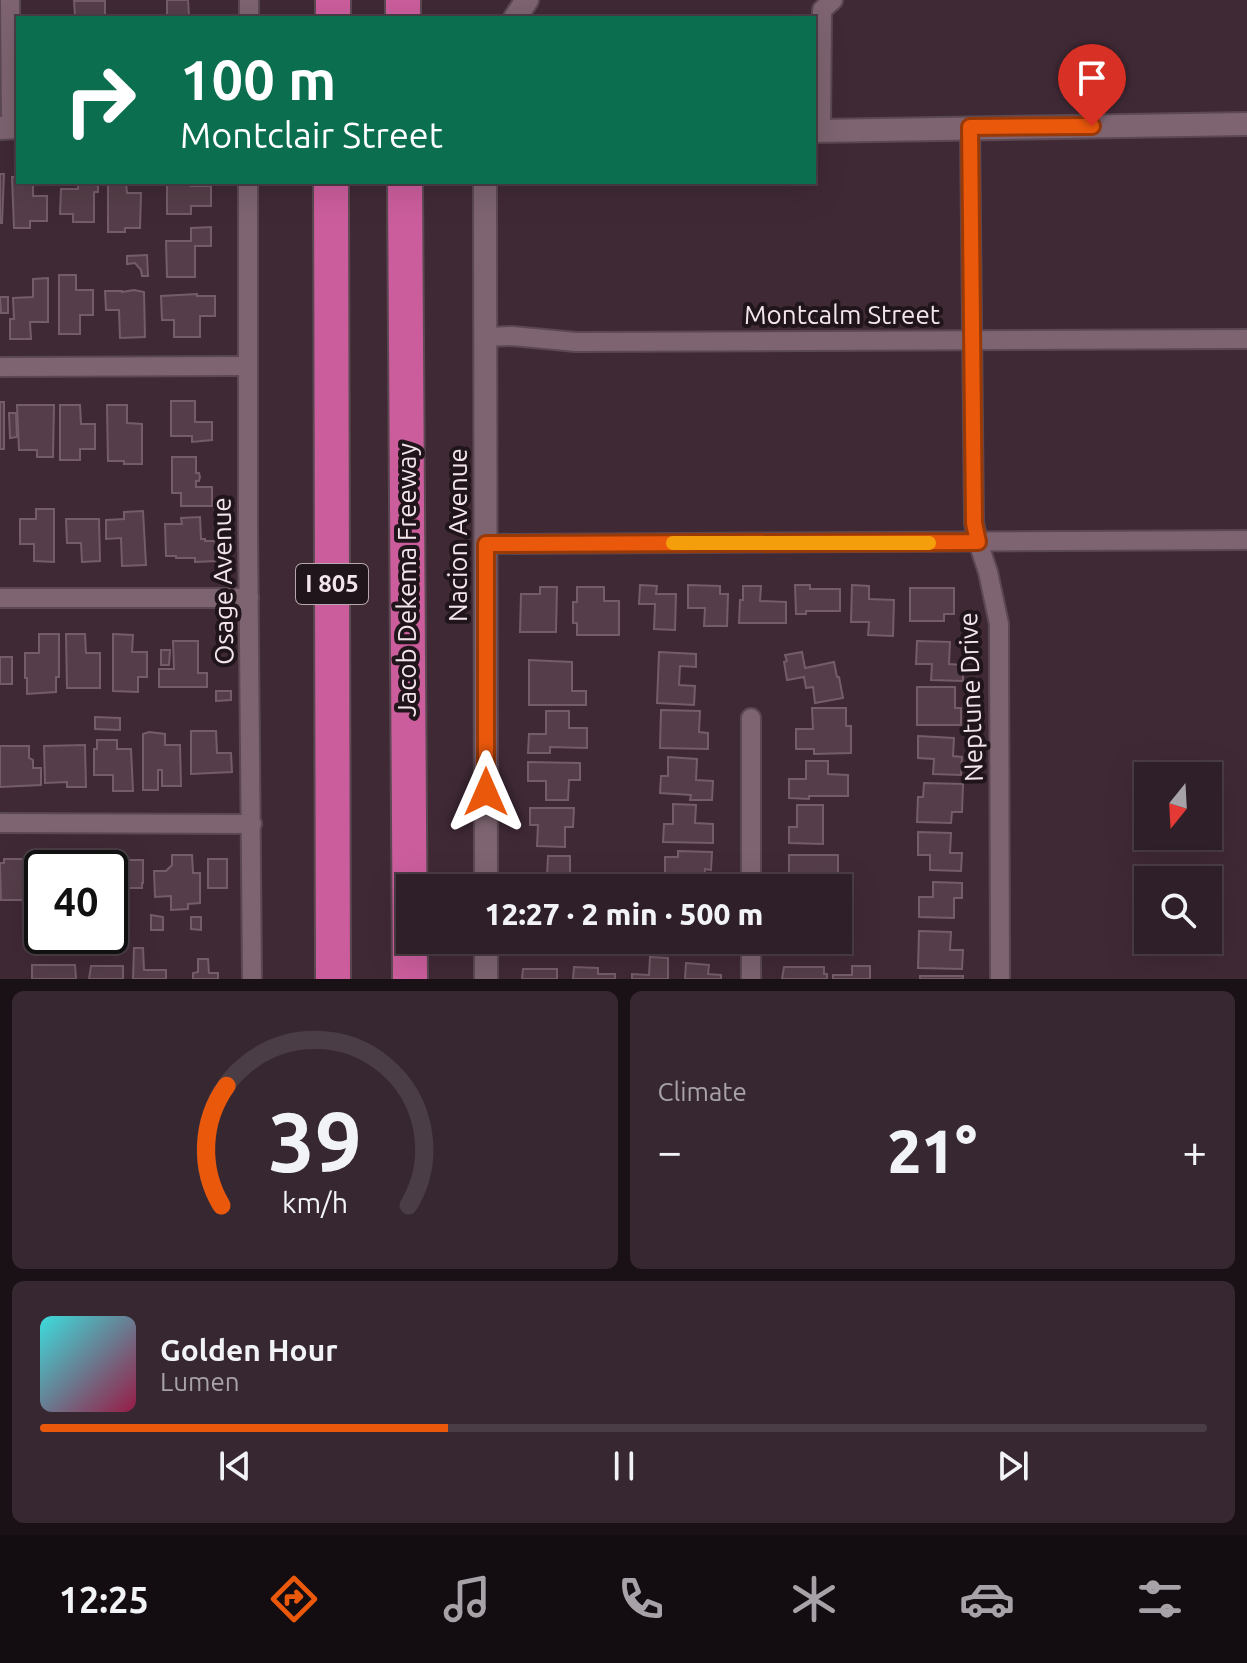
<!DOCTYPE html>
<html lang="en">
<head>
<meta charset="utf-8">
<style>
  body { margin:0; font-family:Ubuntu,sans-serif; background:#372730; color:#f1f3f6; height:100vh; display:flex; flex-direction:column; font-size:30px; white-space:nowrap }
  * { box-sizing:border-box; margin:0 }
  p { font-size:26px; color:#a7a2a8 }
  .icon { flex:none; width:44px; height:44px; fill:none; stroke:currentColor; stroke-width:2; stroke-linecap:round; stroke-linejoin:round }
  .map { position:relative; height:979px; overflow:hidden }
  .details { display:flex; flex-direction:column; gap:12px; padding:12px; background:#1a1116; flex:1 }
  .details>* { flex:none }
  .banner { position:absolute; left:16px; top:16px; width:800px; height:168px; border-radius:0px; box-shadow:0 8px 32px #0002,0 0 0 2px #4a3d45; background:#0b6e4f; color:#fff; overflow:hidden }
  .needle { width:52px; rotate:198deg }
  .fabs { position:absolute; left:1134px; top:762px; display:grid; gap:16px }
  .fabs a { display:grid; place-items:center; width:88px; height:88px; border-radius:0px; background:#2f1f28; box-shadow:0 8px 32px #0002,0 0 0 2px #4a3d45; font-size:40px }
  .speed { position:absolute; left:24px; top:850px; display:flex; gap:16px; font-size:40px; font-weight:700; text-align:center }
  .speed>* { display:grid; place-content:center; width:104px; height:104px; border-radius:50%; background:#2f1f28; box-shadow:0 8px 32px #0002,0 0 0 2px #4a3d45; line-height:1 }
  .speed .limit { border:4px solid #111; border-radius:12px; background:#fff; color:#111 }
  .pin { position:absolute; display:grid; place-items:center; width:68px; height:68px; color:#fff; margin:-82px -34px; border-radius:50% 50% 50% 0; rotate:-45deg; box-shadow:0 0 8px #0007 }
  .pin .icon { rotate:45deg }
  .me { position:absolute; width:88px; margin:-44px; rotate:0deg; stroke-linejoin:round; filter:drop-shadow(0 0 6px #0008) }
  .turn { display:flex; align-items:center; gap:28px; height:168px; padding:0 32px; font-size:36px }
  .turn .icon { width:104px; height:104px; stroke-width:2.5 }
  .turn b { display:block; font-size:56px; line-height:68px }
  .big { font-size:60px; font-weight:800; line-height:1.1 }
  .details .widget { flex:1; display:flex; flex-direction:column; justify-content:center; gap:12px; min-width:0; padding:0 28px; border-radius:12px; background:#372730 }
  .details .dial { align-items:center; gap:0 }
  .dial svg { height:208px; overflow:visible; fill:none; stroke:#4a3d45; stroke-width:7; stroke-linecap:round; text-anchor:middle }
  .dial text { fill:#f1f3f6; stroke:none }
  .song { display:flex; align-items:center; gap:24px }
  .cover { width:96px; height:96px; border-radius:12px; background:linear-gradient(135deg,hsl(180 70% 55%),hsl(340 70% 35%)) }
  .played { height:8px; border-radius:4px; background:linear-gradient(90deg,#ea580c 35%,#4a3d45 35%) }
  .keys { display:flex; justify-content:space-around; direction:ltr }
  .heat { display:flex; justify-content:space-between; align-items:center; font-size:44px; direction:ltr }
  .details .tiles { flex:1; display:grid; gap:12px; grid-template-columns:1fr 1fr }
  .widget:last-child { grid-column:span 2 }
  .trip { position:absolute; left:396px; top:874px; width:456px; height:80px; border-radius:0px; background:#2f1f28; box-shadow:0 8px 32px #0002,0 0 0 2px #4a3d45; font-weight:800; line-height:80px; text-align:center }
  .dock { display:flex; height:128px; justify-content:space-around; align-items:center; background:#130c10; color:#a7a2a8 }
  .dock .icon { width:56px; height:56px }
  .dock .current { color:#ea580c }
  .dock b { font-size:36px; color:#f1f3f6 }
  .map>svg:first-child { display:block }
  .building { fill:#553e49; stroke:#755c69; stroke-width:2 }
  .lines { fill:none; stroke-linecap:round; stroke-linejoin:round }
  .minor-casing { stroke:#5b4852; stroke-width:22 }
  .tertiary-casing { stroke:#5b4852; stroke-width:26 }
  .motorway-casing { stroke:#5b4852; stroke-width:38 }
  .minor { stroke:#7d6470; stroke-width:18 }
  .tertiary { stroke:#7d6470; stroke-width:22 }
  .motorway { stroke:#cb5d9c; stroke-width:34 }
  .route-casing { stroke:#983908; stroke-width:20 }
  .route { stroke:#ea580c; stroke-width:14 }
  .slow { stroke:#f59e0b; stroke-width:14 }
  .labels { text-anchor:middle; stroke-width:8; stroke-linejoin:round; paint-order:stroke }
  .shield { fill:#1f151a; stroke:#b4a7ad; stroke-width:2 }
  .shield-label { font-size:24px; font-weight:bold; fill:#f4e5ec }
  .street-label { font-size:26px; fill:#f4e5ec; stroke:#1f151a }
</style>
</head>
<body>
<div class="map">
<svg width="1247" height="979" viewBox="0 0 1247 979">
  <rect width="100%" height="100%" fill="#3f2935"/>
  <g class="building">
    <path d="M167 0H188L189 16H192V18H167Z"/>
    <path d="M74 1H105V18H52V16H75Z"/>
    <path d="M0 174H4L2 223H0Z"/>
    <path d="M12 177H18V182H33V196H47V221H30V228H14Z"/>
    <path d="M78 182H98V192H94V222H73V214H60L61 189H78Z"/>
    <path d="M108 182H126L127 193H141L140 228H125V232H108Z"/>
    <path d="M167 182H191V186H211V206H191V214H167Z"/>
    <path d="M211 227V246H195V277H167L166 241H191V228Z"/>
    <path d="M147 255 148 276H142L141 270 135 263 127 264V256Z"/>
    <path d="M59 275H76V290H93V315H80V334H59Z"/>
    <path d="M48 278V322H30L31 339H10V319H14L13 298 33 297V279Z"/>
    <path d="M134 290 144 292 145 337 120 338 119 310H106L105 291H122V292Z"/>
    <path d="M197 294V296H215V316H200V337H174V320H162L161 296Z"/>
    <path d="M0 297H8V313H1Z"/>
    <path d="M171 401H195V422H212V440L192 442V436H171Z"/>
    <rect x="0" y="402" width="4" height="47"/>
    <path d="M17 405H54L53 457H37V450H19Z"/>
    <path d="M60 405H80L81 424H95V449H80V460H60Z"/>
    <path d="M107 405H127V423L142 424V464H124V461H108Z"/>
    <path d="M9 413H16L17 437 10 438Z"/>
    <path d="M172 457H196V473H199L200 477 199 481H196V487H212V506H181V493H172Z"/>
    <path d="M36 509H54V562L34 561V544H20V519H36Z"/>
    <path d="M143 511 146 565 122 566 121 538 106 539V520L124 519V512Z"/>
    <path d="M200 517 201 539H205V541H217V561L195 562V558H176V556H166L165 524H182L181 518Z"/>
    <path d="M66 519H99L100 561 82 562 81 543H67Z"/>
    <path d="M640 585 657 586 656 594H676L675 630 654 629 655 604H639Z"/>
    <path d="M688 585 720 586V594H728L727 626H704L705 608H688Z"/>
    <path d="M795 585H810V589H840V611H806V614H796Z"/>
    <path d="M852 585 869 586V599L894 600 893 636 868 635 869 622H851Z"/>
    <path d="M743 586H761L760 601 786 602V623H739L740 600H743Z"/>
    <path d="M540 587H557L556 632H520L521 594H540Z"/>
    <path d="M577 587H604V601H619V635H577V623H573V602H577Z"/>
    <path d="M910 588H954V614H944V621H910Z"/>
    <path d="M39 634H59V677H56V692L27 694V678H25V653H39Z"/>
    <path d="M66 634H85L86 653H100V688H67Z"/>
    <path d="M113 634 133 635 132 652H147V677H138V692L113 691Z"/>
    <path d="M173 641H198V673H207V687H159V669H174Z"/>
    <path d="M917 641 950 642 949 664 963 665V681L931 680 932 664H916Z"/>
    <path d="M161 650H170L169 665H161Z"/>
    <path d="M659 652 696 654V667L680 666 679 685 695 686 694 705 657 703Z"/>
    <path d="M802 652 805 668 834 662 837 677H839L843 698 815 703 813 687 806 688 804 677 787 680 784 662 787 661 785 655Z"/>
    <rect x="0" y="657" width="12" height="27"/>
    <path d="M529 660 572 662V691H586V705H529Z"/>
    <path d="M917 687H955V708H961V725H917Z"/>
    <path d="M216 691H231V700L216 701Z"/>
    <path d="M812 708H846V726H851V753L814 754V749H796V729H813Z"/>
    <path d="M661 710 700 711 699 732 708 733V749L660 748Z"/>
    <path d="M546 711H569V728H587V748L550 747V753H528L529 734H546Z"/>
    <path d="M95 717 120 718V730L95 729Z"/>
    <path d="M191 731H216L217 753H231L232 772 191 774Z"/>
    <path d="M149 732 165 734V745H180L181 786H162V770H158V790H143V734Z"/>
    <path d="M918 736 954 738 953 756 962 757 961 775 933 774 934 759 918 758Z"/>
    <path d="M97 740H117V749H131L133 791H113V775H94V749H97Z"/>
    <path d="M85 745 86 787H67V782L45 783 44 746Z"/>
    <path d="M0 746H29V758L33 760V768H41V785L0 787Z"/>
    <path d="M668 757 697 759 696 780 713 781 712 800H690L691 795 660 793 661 776H668Z"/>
    <path d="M806 761H828V774L848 775V796H809V799L789 798V779H806Z"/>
    <path d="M528 762 580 763V780H569L568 800H546V781H528Z"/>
    <path d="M924 783 963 784 962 812H952L951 823 917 822 918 797H923Z"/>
    <path d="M673 804 696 805 695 823 713 824V843L663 842 664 824H673Z"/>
    <path d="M797 805H823V844L789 843V827H797Z"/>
    <path d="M530 808H574L573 827H565V847L537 846 538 825H530Z"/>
    <path d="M918 832 951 833 950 853H962L961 871 930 870V855H918Z"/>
    <path d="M678 851 712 852 711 870 705 869 704 888H679L680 874H665V857H678Z"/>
    <path d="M172 855H192L193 873H200V903L188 904V909L171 910V896L155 897 154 871H166L172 865Z"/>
    <path d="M789 855H838V879H828V888H805L806 874H789Z"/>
    <path d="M548 856H570V888H530V875H547Z"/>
    <path d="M4 859H40L41 888H26L27 900H1L0 863H4Z"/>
    <path d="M74 859H94V868H54L74 867Z"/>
    <rect x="208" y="859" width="19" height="29"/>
    <path d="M113 860H143V883H142V888H128V899H110V868H103V863H112Z"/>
    <path d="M933 882 962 883V898H954V918L919 917V897H933Z"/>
    <path d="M151 915 163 917V930H151Z"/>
    <rect x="838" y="916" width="6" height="21"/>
    <path d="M191 917H201V930L191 929Z"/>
    <path d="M919 931 951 932 950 950H963L962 969 918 968Z"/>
    <path d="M134 948H143L144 970H166V979H133Z"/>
    <path d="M650 957 668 958V979H632V974L649 975Z"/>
    <path d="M198 959H208L209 973H218V979H193V973L198 972Z"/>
    <path d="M686 963 709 965 708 974 721 975V979H685Z"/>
    <path d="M32 965H75L76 979H32Z"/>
    <path d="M91 966H123V979H89Z"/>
    <path d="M852 966H870V979H833V975H852Z"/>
    <path d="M574 967 598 968V974H615V979H573Z"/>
    <path d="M784 967H824V974H827V979H782Z"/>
    <path d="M523 969H557V979H522Z"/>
    <rect x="920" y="976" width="43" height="3"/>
  </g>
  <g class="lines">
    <g class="minor-casing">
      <g id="minor">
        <path d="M10 0 11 127"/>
        <path d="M249 0V18"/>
        <path d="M970 127 974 523 978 542 988 572 999 624 1000 979"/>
        <path d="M821 131 822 10 833 0"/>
        <path d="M248 182V528L252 979"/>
        <path d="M485 337 512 336 576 342 1247 339"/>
        <path d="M0 367 248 366"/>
        <path d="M486 544 1247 540"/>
        <path d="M0 598H249"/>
        <path d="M0 823 252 824"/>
        <path d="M751 888V718"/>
        <path d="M751 979V940"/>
      </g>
    </g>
    <g class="tertiary-casing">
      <g id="tertiary">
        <path d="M515 18 527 0"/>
        <path d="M0 128 18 127"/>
        <path d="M814 131 1247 124"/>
        <path d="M485 182 486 888"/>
        <path d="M486 979V940"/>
      </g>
    </g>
    <g class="motorway-casing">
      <g id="motorway">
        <path d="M403 0V18"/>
        <path d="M333 18V0"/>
        <path d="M331 182 333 979"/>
        <path d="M405 182 410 979"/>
      </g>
    </g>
    <use href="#minor" class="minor"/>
    <use href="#tertiary" class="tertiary"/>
    <use href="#motorway" class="motorway"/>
  </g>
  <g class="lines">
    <g class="route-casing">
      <path id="route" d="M486 792V544L978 542 974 523 970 127 1092 126"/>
    </g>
    <use href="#route" class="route"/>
    <path class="slow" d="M673 543H929"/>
  </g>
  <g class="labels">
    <rect class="shield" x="296" y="564" width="72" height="40" rx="6"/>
    <g class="shield-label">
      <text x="332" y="592">I 805</text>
    </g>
    <g class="street-label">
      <text x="842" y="324">Montcalm Street</text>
      <text transform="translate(458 535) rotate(-90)" y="9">Nacion Avenue</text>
      <text transform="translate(407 580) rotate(-90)" y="9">Jacob Dekema Freeway</text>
      <text transform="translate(223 581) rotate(-91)" y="9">Osage Avenue</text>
      <text transform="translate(971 697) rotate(-92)" y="9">Neptune Drive</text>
    </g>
  </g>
</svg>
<div class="fabs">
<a><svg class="needle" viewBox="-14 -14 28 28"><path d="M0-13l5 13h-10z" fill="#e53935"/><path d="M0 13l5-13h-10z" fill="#a7a2a8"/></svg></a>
<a><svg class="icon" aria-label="search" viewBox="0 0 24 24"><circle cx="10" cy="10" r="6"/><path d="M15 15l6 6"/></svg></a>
</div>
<div class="speed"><div class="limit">40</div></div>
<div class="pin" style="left:1092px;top:126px;background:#d93025"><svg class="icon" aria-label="arrive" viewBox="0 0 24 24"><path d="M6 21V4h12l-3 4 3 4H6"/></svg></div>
<svg class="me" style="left:486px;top:792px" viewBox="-20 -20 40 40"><path d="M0-17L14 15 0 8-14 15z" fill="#ea580c" stroke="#fff" stroke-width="4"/></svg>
<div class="trip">12:27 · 2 min · 500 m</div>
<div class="banner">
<div class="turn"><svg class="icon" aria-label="right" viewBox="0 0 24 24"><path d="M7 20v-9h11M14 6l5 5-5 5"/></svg><div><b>100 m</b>Montclair Street</div></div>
</div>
</div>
<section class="details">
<div class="tiles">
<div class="widget dial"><svg viewBox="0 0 100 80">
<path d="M14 69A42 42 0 1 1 86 69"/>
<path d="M14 69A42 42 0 0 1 16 23" stroke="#ea580c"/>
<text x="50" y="56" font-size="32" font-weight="700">39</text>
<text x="50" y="72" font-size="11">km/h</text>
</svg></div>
<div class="widget"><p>Climate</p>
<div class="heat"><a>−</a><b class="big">21°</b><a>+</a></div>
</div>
<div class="widget">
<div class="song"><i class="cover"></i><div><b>Golden Hour</b><p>Lumen</p></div></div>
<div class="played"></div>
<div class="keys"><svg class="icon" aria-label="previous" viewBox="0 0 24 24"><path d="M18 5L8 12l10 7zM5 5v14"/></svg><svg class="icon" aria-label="pause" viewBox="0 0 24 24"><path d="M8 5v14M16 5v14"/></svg><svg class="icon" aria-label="next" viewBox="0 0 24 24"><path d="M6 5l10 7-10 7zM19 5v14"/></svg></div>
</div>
</div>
</section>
<nav class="dock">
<b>12:25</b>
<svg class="icon current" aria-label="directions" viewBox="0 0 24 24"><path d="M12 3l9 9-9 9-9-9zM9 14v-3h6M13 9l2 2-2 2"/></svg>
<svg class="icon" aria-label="music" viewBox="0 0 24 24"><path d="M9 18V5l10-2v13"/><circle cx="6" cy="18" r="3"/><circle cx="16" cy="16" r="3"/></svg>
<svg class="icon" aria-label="phone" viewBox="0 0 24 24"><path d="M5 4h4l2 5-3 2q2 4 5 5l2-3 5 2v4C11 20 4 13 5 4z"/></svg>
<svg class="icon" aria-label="climate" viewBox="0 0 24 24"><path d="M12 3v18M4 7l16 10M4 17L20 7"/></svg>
<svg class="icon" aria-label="car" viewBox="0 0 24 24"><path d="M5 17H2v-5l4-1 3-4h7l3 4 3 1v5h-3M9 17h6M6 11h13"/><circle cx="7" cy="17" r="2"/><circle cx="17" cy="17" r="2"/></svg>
<svg class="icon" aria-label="filters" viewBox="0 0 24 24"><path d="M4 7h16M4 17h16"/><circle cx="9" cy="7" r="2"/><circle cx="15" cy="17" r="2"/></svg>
</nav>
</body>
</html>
